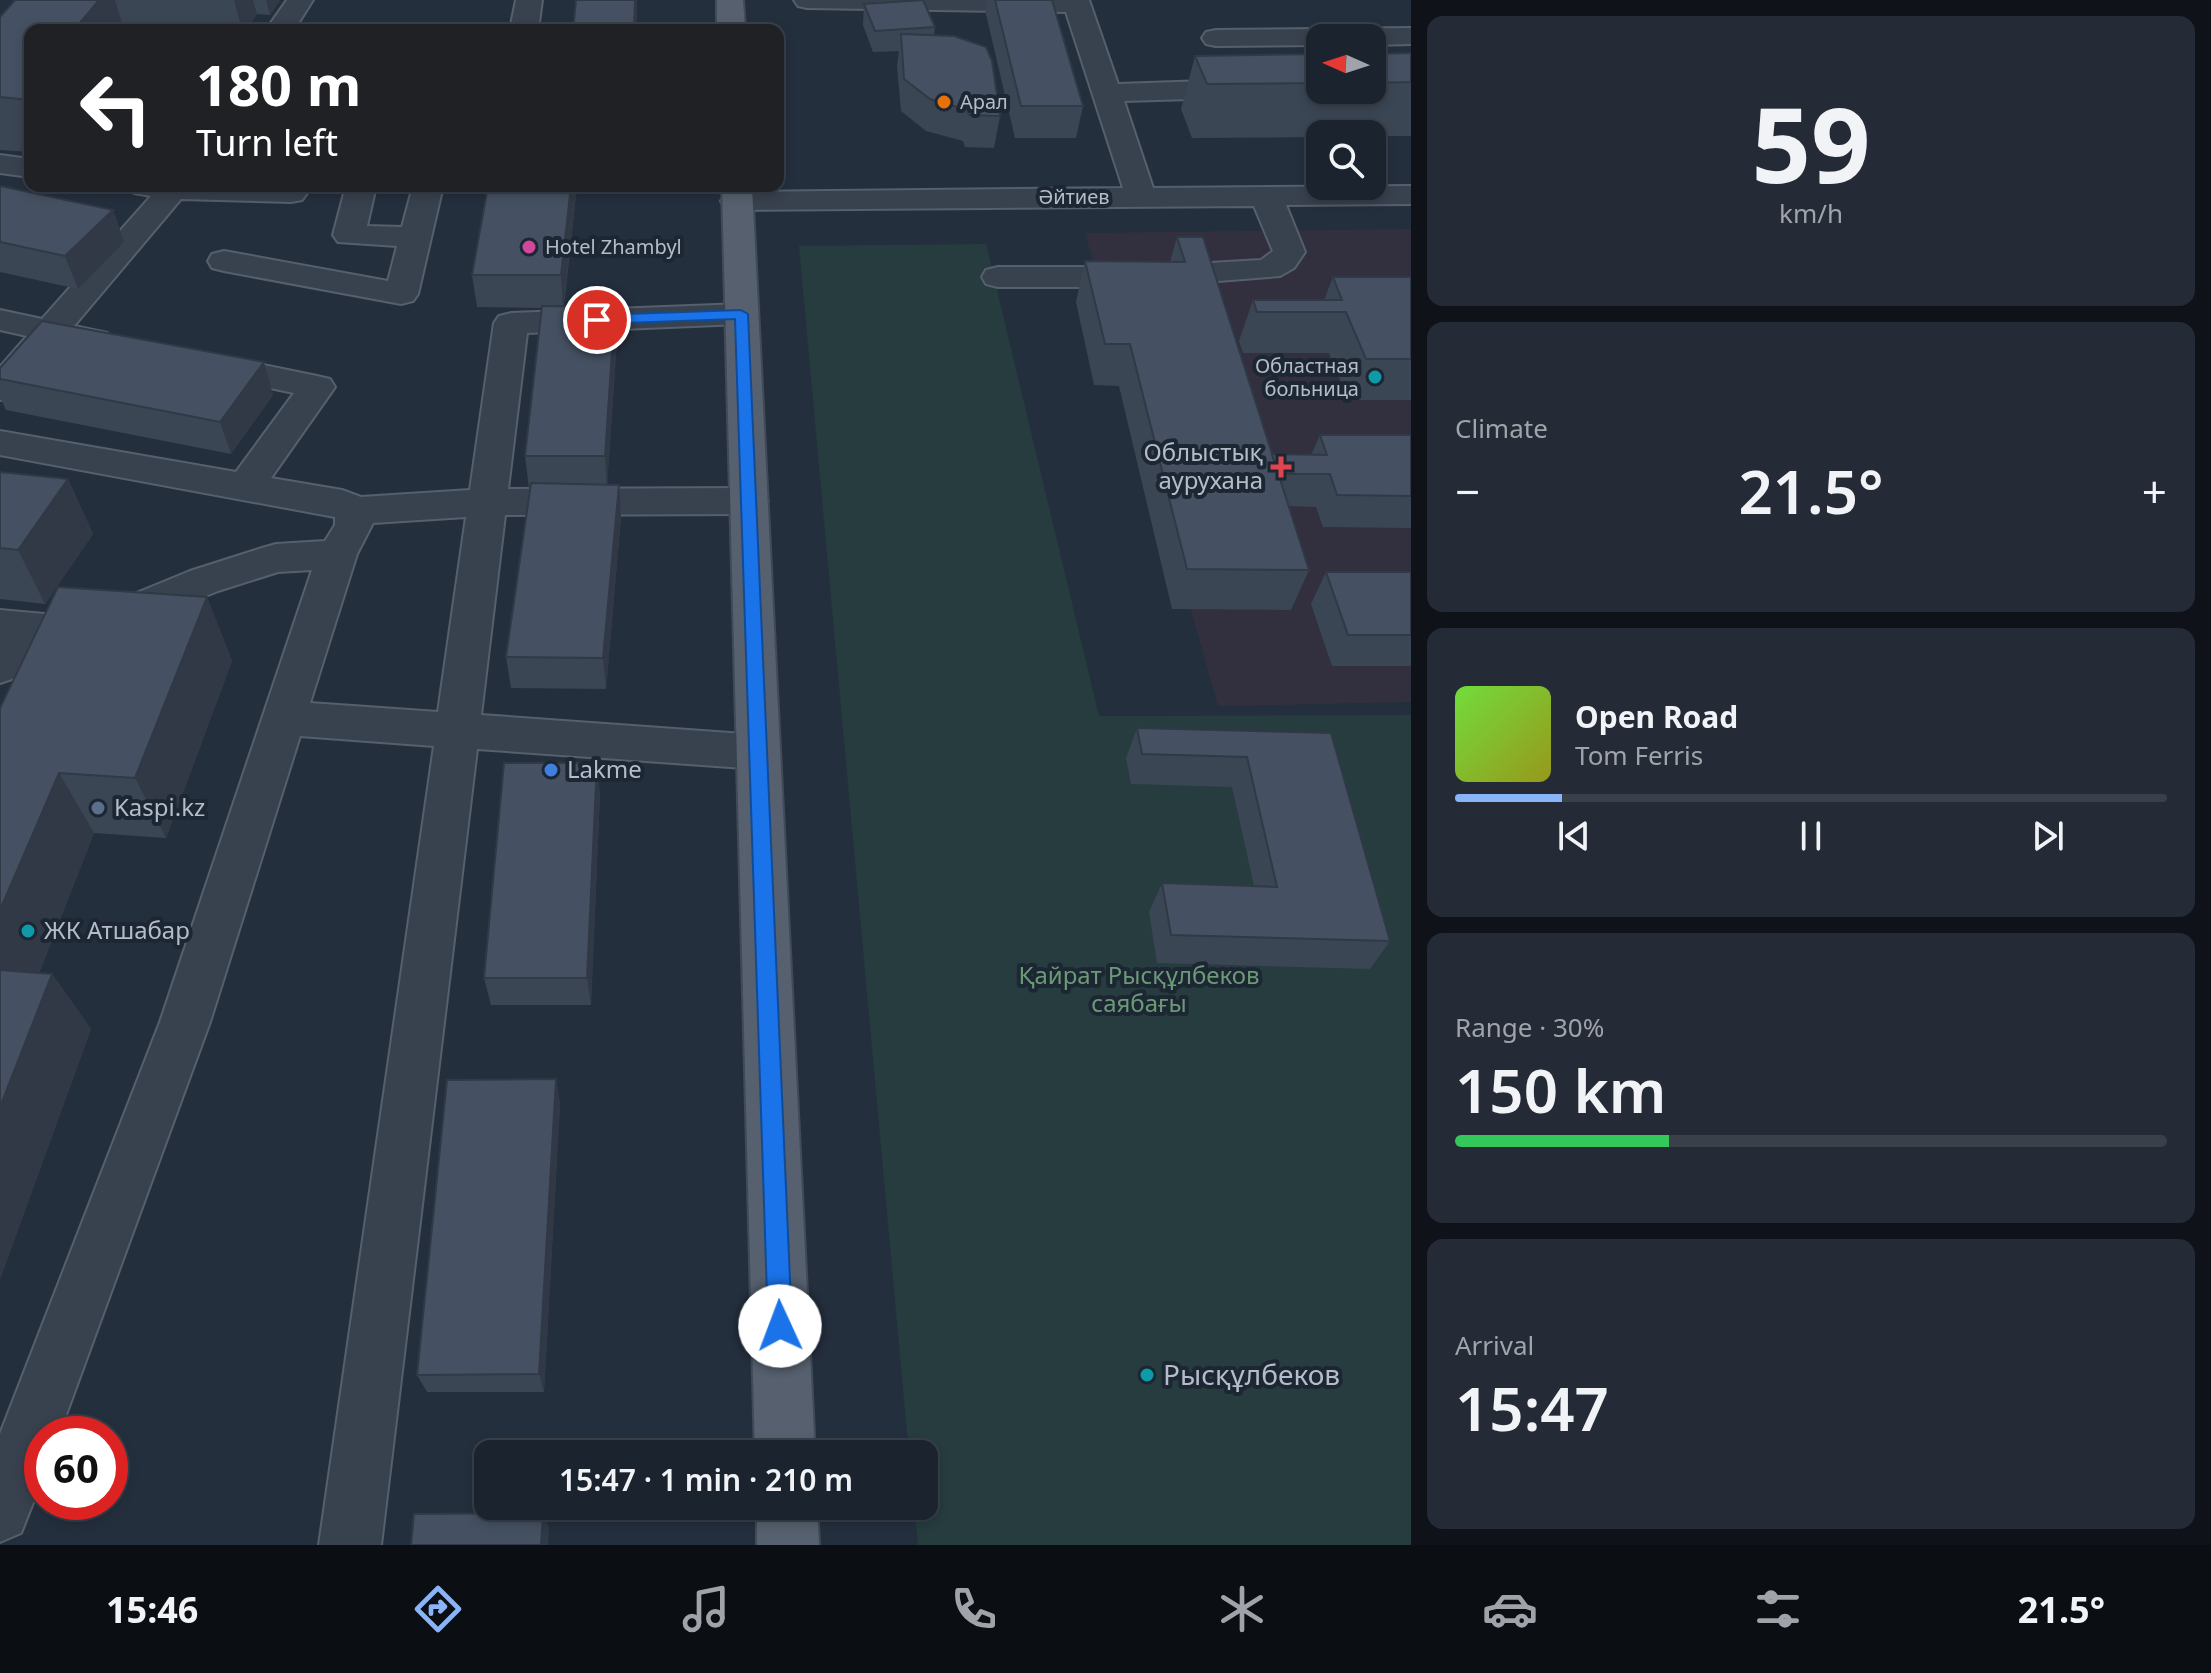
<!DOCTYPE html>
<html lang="en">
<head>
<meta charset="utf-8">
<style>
  body { margin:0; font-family:"Noto Sans",sans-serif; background:#242b36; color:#f1f3f6; height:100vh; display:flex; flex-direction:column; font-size:30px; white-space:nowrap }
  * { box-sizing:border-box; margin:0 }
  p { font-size:26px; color:#a0a4aa }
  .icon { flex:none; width:44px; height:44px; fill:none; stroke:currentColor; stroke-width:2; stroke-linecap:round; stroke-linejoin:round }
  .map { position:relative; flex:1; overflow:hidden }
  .drawer { display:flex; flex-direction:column; gap:16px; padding:16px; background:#0f1319; width:800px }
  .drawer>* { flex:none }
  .top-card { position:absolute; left:24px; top:24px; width:760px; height:168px; border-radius:16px; box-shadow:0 4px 12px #0003,0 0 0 2px #39404a; background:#202124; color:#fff; overflow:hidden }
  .needle { width:52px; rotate:273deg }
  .fabs { position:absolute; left:1306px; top:24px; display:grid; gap:16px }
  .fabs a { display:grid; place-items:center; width:80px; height:80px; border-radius:16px; background:#1b232e; box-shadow:0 4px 12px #0003,0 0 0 2px #39404a; font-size:40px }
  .speed { position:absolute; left:24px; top:1416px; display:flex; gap:16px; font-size:40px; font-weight:700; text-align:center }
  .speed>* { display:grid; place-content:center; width:104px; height:104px; border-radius:50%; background:#1b232e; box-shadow:0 4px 12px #0003,0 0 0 2px #39404a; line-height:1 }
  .speed .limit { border:12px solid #d22; background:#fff; color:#111 }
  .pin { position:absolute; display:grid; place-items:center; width:68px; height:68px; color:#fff; margin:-34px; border:4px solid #fff; border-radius:50%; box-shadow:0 2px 8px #0007 }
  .me { position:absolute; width:88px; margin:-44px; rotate:358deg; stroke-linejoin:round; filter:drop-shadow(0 0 6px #0008) }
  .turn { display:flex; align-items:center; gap:28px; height:168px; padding:0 40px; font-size:36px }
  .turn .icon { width:104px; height:104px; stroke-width:2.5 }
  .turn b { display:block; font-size:56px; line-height:68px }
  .big { font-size:60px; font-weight:600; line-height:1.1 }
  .drawer .tile { flex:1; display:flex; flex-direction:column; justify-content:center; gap:12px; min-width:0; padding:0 28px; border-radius:16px; background:#242b36 }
  .drawer .dial { align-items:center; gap:0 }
  .dial b { font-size:104px; line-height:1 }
  .song { display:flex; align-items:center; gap:24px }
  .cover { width:96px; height:96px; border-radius:12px; background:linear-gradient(135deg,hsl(100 70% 55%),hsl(60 70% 35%)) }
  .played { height:8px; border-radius:4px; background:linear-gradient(90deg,#8ab4f8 15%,#39404a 15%) }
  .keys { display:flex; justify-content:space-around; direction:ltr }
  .heat { display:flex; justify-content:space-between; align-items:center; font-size:44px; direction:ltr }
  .charge { height:12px; border-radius:6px; background:linear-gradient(90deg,#34c759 30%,#39404a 0) }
  .trip { position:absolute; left:474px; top:1440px; width:464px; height:80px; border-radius:16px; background:#1b232e; box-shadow:0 4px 12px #0003,0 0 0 2px #39404a; font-weight:600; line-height:80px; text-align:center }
  .dock { display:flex; height:128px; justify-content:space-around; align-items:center; background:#0b0e12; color:#a0a4aa }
  .dock .icon { width:56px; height:56px }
  .dock .active { color:#8ab4f8 }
  .dock b { font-size:36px; color:#f1f3f6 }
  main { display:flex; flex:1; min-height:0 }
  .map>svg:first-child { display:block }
  .medical { fill:#32303f }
  .green { fill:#263c3f }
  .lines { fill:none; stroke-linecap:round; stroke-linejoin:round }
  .minor-casing { stroke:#565f6c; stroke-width:4 }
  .major-casing { stroke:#414a57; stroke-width:4 }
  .minor { fill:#38414e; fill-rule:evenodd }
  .major { fill:#56606e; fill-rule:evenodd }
  .wall { fill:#3b4654 }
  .shaded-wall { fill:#303945 }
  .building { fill:#455162; stroke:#303945; stroke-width:2 }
  .route { fill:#1a73e8; stroke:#114b97; stroke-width:2 }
  .food-dot { fill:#e8710a; stroke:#1d2633; stroke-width:3 }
  .hotel-dot { fill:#d1479c; stroke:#1d2633; stroke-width:3 }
  .culture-dot { fill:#0f9aa8; stroke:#1d2633; stroke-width:3 }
  .health-dot { fill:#e0444e; stroke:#1d2633; stroke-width:3 }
  .shop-dot { fill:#3f7fe0; stroke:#1d2633; stroke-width:3 }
  .service-dot { fill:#5c6f8a; stroke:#1d2633; stroke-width:3 }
  .labels { text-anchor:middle; stroke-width:8; stroke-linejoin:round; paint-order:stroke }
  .far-poi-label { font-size:20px; fill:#b4bcc9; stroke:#1d2633; text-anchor:start }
  .far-street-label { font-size:20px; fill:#b4bcc9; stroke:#1d2633 }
  .poi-label { font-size:24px; fill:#b4bcc9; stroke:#1d2633; text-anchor:start }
  .park-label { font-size:24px; fill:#6b9a76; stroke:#1d2633 }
  .near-poi-label { font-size:28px; fill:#b4bcc9; stroke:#1d2633; text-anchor:start }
</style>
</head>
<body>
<main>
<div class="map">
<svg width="1411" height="1545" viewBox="0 0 1411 1545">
  <rect width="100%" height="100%" fill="#242f3e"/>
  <path class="medical" d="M1411 229V702L1218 706 1085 233Z"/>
  <path class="green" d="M986 244 1099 716 1411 715V1545H918L914 1506H924V1454H909L799 246Z"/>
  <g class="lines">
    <g class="minor-casing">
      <g id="minor">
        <path d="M287 0H313L294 30H266Z"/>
        <path d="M516 0H542L538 30H510Z"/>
        <path d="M794 0H1089L1118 84 1320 77V90H1332L1320 95 1124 101 1153 188 1411 186V204L1286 205 1305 252 1294 268 1280 276 1142 287H998L986 284 982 277 986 270 998 267H1142L1261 260 1273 251 1254 206 737 210 726 208 721 201 726 194 737 192 1123 188 1066 12 807 8 798 6Z"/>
        <path d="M1411 28V44L1372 45V38H1320V45L1216 46 1206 44 1202 38 1206 32 1216 30Z"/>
        <path d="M0 155 30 159V177L0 173Z"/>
        <path d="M130 186H300L307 193 302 200 291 202 181 199 74 326 107 333 112 341 107 349 95 352 58 343 13 397 0 400V367L27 336 0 330V310L42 319 151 196 134 193Z"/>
        <path d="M346 186H376L367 226 402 227 413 186H443L418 294 413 301 401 304 224 271 212 268 208 261 212 254 224 251 388 281 397 246 338 242 333 235Z"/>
        <path d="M741 304 753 307 758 314 753 321 741 324 527 333 508 489 749 488 762 492 768 501 762 510 749 514 505 515 481 715 758 735 773 740 780 752 773 764 758 769 477 749 381 1545H319L434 746 300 736 210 1022 59 1434H42V1480L21 1533 0 1542V1434L160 1022 312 570 278 572 218 591 81 647 48 644 15 678 0 683V610L78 617 190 571 262 548 276 544 325 541 335 525V517L0 455V431L236 472 294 393 198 373 193 365 198 357 210 354 317 376 330 379 335 387 271 478 342 490 361 497 470 490 494 323 499 316 511 313ZM466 517 438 712 310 703 357 554 373 523Z"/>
      </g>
    </g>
    <g class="major-casing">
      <g id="major">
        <path d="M717 0H743L745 30H717Z"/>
        <path d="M722 186H752L815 1454H755Z"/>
        <path d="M757 1506H817L819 1545H757Z"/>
      </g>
    </g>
    <use href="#minor" class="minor"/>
    <use href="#major" class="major"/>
  </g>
  <g class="wall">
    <path d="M15 0H280L270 15 257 14 246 30H194L122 24 30 30V152L0 150V17Z"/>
    <path d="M987 0H1052L1083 106 1076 138H1015L985 10Z"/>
    <path d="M864 4 935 27 934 35 1000 116 994 148 965 147 963 141 926 131 901 111 897 66 899 51 873 52 863 25Z"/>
    <path d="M1411 53V136H1372V134H1320V137L1192 138 1181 109 1195 56 1320 54V90H1372V54Z"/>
    <path d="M0 186 113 210 124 242 78 289 0 272Z"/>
    <path d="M577 186 564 306 617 339 607 485 621 517 606 689 511 688 506 657 530 489H529L525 456 541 308 477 307 472 275Z"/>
    <path d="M1177 237 1272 454 1311 455 1320 435H1411V528L1323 527 1316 507 1289 506 1309 570 1291 610 1172 609 1119 386 1094 385 1076 302 1085 261 1170 262Z"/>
    <path d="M1333 277H1411V400H1348L1329 353H1243L1239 341 1253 300H1324Z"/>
    <path d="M0 368 273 395 231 454 6 410 0 397Z"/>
    <path d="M0 472 68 479 93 534 45 604 0 599Z"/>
    <path d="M1326 572H1411V666H1332L1311 604Z"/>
    <path d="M207 597 232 661 166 838 94 833 39 973 52 974 91 1029 0 1279V708Z"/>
    <path d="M1137 728 1331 733 1390 941 1370 969 1157 963 1149 912 1162 883 1254 886 1232 787 1131 784 1126 758Z"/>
    <path d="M600 793 591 1005H491L484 978Z"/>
    <path d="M556 1079 560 1104 544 1392H427L417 1375Z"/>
  </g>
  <g class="shaded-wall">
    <path d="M99 0H115L124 30H74Z"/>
    <path d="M234 0H253L257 14 246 30H242Z"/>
    <path d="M266 0H280L270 15Z"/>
    <path d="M635 0H637V30H634Z"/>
    <path d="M571 186H577L563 308 561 275Z"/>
    <path d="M113 210 124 242 78 289 65 256Z"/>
    <path d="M615 307 617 339 607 489 605 456Z"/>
    <path d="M264 362 273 395 231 454 220 422Z"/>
    <path d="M68 479 93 534 45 604 18 550Z"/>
    <path d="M619 485 621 517 606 689 603 658Z"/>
    <path d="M207 597 232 661 166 838 135 778Z"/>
    <path d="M597 763 600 793 591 1005 587 978Z"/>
    <path d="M59 773 94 833 19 1023 0 999V910Z"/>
    <path d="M52 974 91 1029 0 1279V1107Z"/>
    <path d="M556 1079 560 1104 544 1392 539 1374Z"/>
    <path d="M543 1513 549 1527 548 1545H541Z"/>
  </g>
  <g class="building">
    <path d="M15 0H99L74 30H30V100L0 97V17Z"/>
    <path d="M576 0H635L634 30H573Z"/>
    <path d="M923 0 935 27 875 31 864 4Z"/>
    <path d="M995 0H1052L1083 106H1021Z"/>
    <path d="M901 34 954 36 986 47 992 61 1000 116 969 115 968 110 930 99 904 79Z"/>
    <path d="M1411 53V82L1372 83V54Z"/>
    <path d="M1320 54V83L1207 84 1195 56Z"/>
    <path d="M0 186 113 210 65 256 0 242Z"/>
    <path d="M488 186H571L561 275H472Z"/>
    <path d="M1177 237H1203L1309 570 1187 569 1130 344H1105L1085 261 1185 262Z"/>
    <path d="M1333 277H1411V359H1366L1346 312H1257L1253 300H1342Z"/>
    <path d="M542 306 615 307 605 456H525Z"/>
    <path d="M42 321 264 362 220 422 0 379V368Z"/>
    <path d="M1320 435H1411V496L1337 495 1330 474H1278L1272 454 1327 455Z"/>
    <path d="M0 472 68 479 18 550 0 548Z"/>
    <path d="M531 483 619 485 603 658 506 657Z"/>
    <path d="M1326 572H1411V635H1348Z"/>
    <path d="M58 587 207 597 135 778 59 773 0 910V708Z"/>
    <path d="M1137 728 1331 733 1390 941 1171 935 1162 883 1277 887 1247 757 1142 754Z"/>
    <path d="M504 763H597L587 978H484Z"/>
    <path d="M0 970 52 974 0 1107Z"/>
    <path d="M556 1079 539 1374 417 1375 447 1080Z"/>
    <path d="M543 1513 541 1545H411L414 1514Z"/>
  </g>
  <path class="route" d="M741 310 748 314 792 1326 788 1335 780 1338 772 1335 768 1326 735 319 597 324 590 320 597 315Z"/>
  <circle class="food-dot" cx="944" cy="102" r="8"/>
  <circle class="hotel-dot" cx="529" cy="247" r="8"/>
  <g class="culture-dot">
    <circle cx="1375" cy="377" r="8"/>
    <circle cx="28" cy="931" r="8"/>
    <circle cx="1147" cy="1375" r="8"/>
  </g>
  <path class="health-dot" d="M1277 455h8v8h8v8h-8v8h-8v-8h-8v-8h8z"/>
  <circle class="shop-dot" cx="551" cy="770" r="8"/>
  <circle class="service-dot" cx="98" cy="808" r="8"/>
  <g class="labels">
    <g class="far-poi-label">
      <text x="960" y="109">Арал</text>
      <text x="545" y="254">Hotel Zhambyl</text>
      <text x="1359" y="373" text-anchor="end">Областная<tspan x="1359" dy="23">больница</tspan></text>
    </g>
    <g class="far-street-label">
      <text x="1074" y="204">Әйтиев</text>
    </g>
    <g class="poi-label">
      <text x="1263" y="461" text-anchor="end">Облыстық<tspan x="1263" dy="28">аурухана</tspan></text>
      <text x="567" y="778">Lakme</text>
      <text x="114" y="816">Kaspi.kz</text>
      <text x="44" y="939">ЖК Атшабар</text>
    </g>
    <g class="park-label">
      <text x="1139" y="984">Қайрат Рысқұлбеков<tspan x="1139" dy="28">саябағы</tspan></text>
    </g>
    <g class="near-poi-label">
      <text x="1163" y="1385">Рысқұлбеков</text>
    </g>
  </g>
</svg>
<div class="fabs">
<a><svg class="needle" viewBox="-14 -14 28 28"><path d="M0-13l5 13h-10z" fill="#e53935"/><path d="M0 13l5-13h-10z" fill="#a0a4aa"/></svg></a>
<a><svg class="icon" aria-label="search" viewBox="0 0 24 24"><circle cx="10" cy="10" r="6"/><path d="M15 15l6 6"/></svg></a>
</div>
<div class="speed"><div class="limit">60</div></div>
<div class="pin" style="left:597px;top:320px;background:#d93025"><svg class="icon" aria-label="arrive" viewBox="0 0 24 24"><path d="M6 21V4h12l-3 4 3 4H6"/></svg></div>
<svg class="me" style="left:780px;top:1326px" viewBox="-20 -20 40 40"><circle r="19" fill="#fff"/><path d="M0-13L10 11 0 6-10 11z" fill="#1a73e8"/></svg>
<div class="trip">15:47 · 1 min · 210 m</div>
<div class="top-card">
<div class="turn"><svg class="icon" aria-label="left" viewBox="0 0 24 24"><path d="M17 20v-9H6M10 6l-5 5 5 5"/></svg><div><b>180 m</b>Turn left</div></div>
</div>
</div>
<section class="drawer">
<div class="tile dial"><b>59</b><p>km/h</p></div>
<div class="tile"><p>Climate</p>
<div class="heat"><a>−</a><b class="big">21.5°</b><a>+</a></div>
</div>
<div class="tile">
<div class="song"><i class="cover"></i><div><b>Open Road</b><p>Tom Ferris</p></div></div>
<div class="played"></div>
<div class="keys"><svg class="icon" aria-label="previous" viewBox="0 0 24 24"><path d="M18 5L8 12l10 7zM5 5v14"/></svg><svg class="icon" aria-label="pause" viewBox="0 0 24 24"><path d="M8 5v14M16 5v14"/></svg><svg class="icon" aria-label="next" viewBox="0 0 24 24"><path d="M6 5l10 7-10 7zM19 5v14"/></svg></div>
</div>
<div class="tile"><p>Range · 30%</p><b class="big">150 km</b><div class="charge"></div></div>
<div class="tile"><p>Arrival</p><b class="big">15:47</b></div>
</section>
</main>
<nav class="dock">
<b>15:46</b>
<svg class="icon active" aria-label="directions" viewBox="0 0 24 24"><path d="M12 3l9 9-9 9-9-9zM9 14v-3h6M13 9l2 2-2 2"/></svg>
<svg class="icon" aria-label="music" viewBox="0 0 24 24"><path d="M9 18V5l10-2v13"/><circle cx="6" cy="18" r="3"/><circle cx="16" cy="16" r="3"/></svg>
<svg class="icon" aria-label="phone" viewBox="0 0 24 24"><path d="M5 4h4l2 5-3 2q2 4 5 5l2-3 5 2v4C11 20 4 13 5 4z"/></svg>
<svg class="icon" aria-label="climate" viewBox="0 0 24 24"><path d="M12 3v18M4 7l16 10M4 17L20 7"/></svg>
<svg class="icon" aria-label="car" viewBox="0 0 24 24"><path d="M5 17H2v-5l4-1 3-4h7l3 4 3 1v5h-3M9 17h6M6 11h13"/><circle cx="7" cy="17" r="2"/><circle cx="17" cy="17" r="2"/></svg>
<svg class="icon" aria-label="filters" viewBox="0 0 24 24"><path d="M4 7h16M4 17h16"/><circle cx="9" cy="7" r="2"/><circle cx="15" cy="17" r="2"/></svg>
<b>21.5°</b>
</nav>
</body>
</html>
